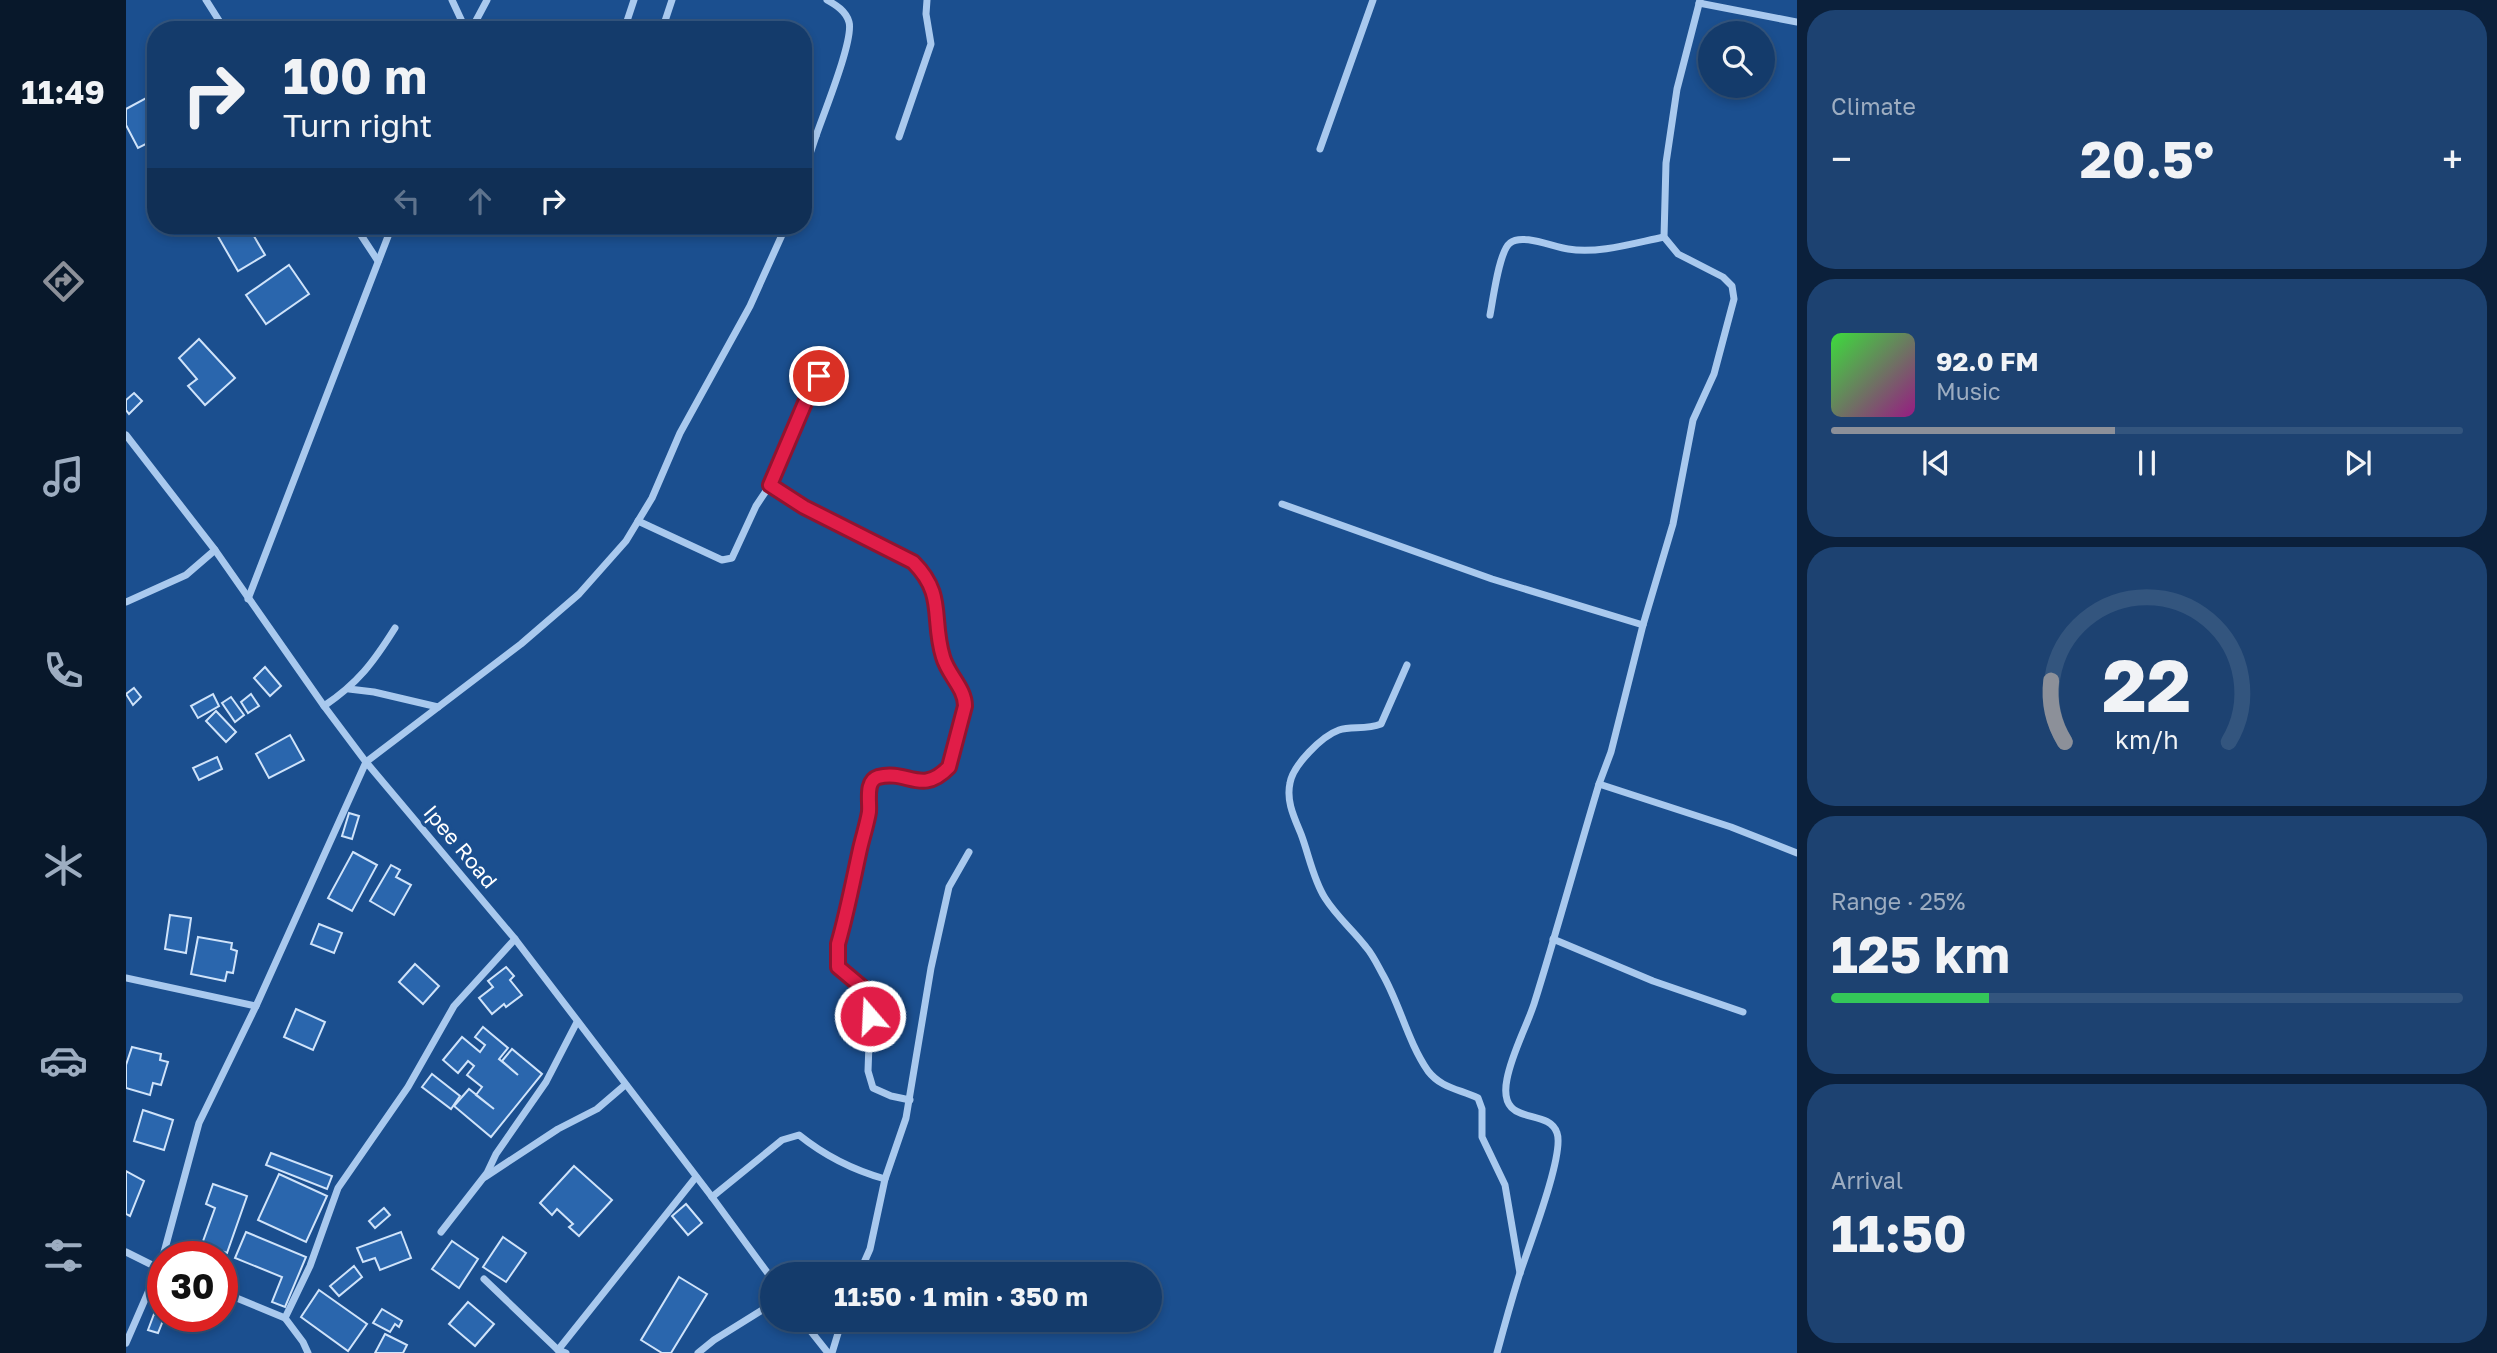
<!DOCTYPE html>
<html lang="en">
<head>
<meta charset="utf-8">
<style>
  body { margin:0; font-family:"Golos Text",sans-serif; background:#1d4271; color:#f1f3f6; height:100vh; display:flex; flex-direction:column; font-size:26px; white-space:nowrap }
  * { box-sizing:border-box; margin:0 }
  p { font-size:23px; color:#9dadc1 }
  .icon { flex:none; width:38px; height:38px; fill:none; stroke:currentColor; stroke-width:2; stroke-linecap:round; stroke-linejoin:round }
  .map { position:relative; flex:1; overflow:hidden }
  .drawer { display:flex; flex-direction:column; gap:10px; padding:10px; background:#0b203b; width:700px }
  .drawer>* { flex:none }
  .guide { position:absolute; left:21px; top:21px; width:665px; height:214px; border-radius:28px; box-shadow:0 4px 10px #0003,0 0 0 2px #33557e; background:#143b6b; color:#f1f3f6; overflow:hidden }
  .buttons { position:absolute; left:1572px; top:21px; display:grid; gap:14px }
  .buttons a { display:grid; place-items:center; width:77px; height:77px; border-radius:50%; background:#143b6b; box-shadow:0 4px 10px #0003,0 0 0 2px #33557e; font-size:35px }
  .speed { position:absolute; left:21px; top:1241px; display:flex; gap:14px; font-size:35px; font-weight:700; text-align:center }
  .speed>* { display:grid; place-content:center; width:91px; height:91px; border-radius:50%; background:#143b6b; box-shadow:0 4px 10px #0003,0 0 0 2px #33557e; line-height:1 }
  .speed .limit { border:10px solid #d22; background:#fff; color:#111 }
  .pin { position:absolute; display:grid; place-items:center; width:60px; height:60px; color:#fff; margin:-30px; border:4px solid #fff; border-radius:50%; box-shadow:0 2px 7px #0007 }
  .me { position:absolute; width:77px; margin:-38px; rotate:341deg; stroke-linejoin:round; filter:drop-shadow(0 0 5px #0008) }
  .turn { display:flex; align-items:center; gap:24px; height:147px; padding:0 21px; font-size:32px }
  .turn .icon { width:91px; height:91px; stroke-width:2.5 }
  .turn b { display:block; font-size:49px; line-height:60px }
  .lanes { display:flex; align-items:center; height:66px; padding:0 21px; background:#0003; justify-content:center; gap:35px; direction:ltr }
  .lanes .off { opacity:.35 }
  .big { font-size:52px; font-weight:700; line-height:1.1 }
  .drawer .tile { flex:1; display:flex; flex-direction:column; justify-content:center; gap:10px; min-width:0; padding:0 24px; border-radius:28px; background:#1d4271 }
  .drawer .dial { align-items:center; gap:0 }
  .dial svg { height:182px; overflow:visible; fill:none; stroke:#33557e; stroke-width:7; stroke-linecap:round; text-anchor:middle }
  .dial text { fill:#f1f3f6; stroke:none }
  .song { display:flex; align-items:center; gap:21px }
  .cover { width:84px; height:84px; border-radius:10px; background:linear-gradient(135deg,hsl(120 70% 55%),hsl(310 70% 35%)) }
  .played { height:7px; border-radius:4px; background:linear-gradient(90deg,#8c9099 45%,#33557e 45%) }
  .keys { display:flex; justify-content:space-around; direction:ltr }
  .heat { display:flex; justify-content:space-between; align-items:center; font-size:38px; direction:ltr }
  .charge { height:10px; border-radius:5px; background:linear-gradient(90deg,#34c759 25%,#33557e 0) }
  .trip { position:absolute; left:634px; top:1262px; width:402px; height:70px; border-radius:35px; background:#143b6b; box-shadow:0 4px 10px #0003,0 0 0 2px #33557e; font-weight:700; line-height:70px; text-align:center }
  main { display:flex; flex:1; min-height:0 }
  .tab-bar { display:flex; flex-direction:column; width:126px; justify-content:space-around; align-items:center; background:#08182b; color:#9dadc1 }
  .tab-bar .icon { width:49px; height:49px }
  .tab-bar .on { color:#8c9099 }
  .tab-bar b { font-size:32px; color:#f1f3f6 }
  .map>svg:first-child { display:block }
  .building { fill:#2a66ad; stroke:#cfe3fa; stroke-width:2 }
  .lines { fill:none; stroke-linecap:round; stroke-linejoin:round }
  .street { stroke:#a9c9ee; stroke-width:7 }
  .route-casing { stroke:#92132f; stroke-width:18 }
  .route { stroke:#e11d48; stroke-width:12 }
  .labels { text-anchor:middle; stroke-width:7; stroke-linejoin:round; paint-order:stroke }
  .street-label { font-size:21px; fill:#fff; stroke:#1b4f8f }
</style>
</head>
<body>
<main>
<nav class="tab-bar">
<b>11:49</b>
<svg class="icon on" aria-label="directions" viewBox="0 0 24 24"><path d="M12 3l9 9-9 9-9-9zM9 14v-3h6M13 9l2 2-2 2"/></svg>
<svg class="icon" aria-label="music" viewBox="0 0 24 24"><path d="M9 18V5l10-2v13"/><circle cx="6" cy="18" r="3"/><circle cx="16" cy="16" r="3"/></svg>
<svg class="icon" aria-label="phone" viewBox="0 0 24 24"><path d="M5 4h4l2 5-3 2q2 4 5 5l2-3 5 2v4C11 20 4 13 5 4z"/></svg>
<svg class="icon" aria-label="climate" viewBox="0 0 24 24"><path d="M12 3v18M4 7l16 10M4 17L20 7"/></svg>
<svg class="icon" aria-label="car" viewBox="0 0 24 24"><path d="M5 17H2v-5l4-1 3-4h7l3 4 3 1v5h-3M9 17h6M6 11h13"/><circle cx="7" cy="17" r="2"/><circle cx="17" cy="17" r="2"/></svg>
<svg class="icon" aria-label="filters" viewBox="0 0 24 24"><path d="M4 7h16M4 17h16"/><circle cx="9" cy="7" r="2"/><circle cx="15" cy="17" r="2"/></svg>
</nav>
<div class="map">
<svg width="1671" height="1353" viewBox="0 0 1671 1353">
  <rect width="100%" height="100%" fill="#1b4f8f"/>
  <g class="building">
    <path d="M22 97 29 110 24 113 30 123V139L12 148 0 125V109Z"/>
    <path d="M86 226H122L139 255 112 271Z"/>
    <path d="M163 265 183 294 140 324 120 295Z"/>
    <path d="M73 339 109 378 79 405 62 386 71 379 53 358Z"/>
    <path d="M8 393 16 401 3 414 0 410V400Z"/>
    <path d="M139 667 155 686 144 696 128 678Z"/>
    <path d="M8 688 15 697 7 705 0 694Z"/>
    <path d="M87 694 93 706 72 718 65 706Z"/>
    <path d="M125 694 133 706 122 713 115 702Z"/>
    <path d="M105 697 118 715 109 722 96 703Z"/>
    <path d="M90 711 110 732 100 742 80 721Z"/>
    <path d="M164 735 178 760 143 778 130 754Z"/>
    <path d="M91 757 96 769 73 780 67 768Z"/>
    <path d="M223 813 233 816 226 839 216 836Z"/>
    <path d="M227 852 251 865 226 911 202 898Z"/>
    <path d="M265 865 274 870 270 877 285 885 268 915 244 901Z"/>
    <path d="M44 915 65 918 60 953 39 949Z"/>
    <path d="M193 924 216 933 208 953 185 944Z"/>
    <path d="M72 937 106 943 105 949 111 951 107 973 101 972 99 981 65 974Z"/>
    <path d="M289 964 313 986 297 1004 273 982Z"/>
    <path d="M380 967 388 976 384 980 396 995 380 1007 378 1004 366 1014 353 998 367 987 362 981Z"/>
    <path d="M170 1009 199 1022 187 1050 158 1037Z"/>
    <path d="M357 1027 382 1048 373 1059 392 1075 376 1061 386 1049 416 1074 365 1137 328 1106 343 1089 368 1109 350 1095 356 1087 341 1075 348 1066 342 1061 332 1073 317 1060 336 1037 354 1052 359 1045 349 1037Z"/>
    <path d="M6 1047 35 1054 34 1060 42 1062 35 1085 27 1083 24 1095 0 1088V1065Z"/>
    <path d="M306 1074 334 1096 325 1109 296 1087Z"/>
    <path d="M17 1110 47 1120 38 1150 8 1141Z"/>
    <path d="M145 1153 206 1176 201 1189 140 1165Z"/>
    <path d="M448 1166 486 1200 453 1236 443 1227 447 1224 431 1209 426 1215 414 1203Z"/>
    <path d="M0 1171 18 1181 4 1216 0 1214Z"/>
    <path d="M153 1174 201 1196 180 1242 132 1220Z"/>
    <path d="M87 1184 121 1196 101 1253 76 1244 89 1208 80 1204Z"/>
    <path d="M560 1204 576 1223 562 1235 546 1216Z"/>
    <path d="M258 1208 264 1215 249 1228 243 1221Z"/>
    <path d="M120 1232 180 1257 159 1307 146 1302 156 1277 109 1258Z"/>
    <path d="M275 1232 285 1258 254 1270 249 1258 237 1262 231 1248Z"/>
    <path d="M377 1237 400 1253 380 1282 357 1267Z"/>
    <path d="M326 1241 352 1259 333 1288 306 1269Z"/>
    <path d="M228 1266 236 1277 213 1296 204 1286Z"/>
    <path d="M553 1277 581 1294 545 1353H536L515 1340Z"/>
    <path d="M193 1290 241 1324 222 1351 175 1317Z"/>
    <path d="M342 1302 368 1324 349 1346 323 1324Z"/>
    <path d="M256 1309 276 1321 273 1327 269 1324 264 1332 247 1323Z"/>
    <path d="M28 1314 38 1318 32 1333 22 1330Z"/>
    <path d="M259 1334 281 1345 277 1353H249Z"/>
  </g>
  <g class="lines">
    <g class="street">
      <path d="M80 0 99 30"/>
      <path d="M326 0 340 30"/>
      <path d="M1573 3 1671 22"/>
      <path d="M345 30 361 0"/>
      <path d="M498 30 508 0"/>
      <path d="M536 30 546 0"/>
      <path d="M677 135 690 136C697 115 728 40 723 22 720 11 710 5 701 0"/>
      <path d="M773 137 805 44 800 14 801 0"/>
      <path d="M1194 149 1247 0"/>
      <path d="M677 175 690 136"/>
      <path d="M229 226 252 261"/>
      <path d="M1364 315C1367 300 1373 251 1384 243 1396 233 1427 247 1442 249 1473 254 1508 243 1538 237"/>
      <path d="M0 435 89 550 198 706 240 762 389 939 586 1197 646 1279"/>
      <path d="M644 485 678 507 787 562C822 596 803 621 817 660 823 674 834 685 839 699V706L823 767 809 780 751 777 746 782 743 812 712 944V967L737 988 742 1000 744 1016 742 1071 747 1088 765 1096 784 1100"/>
      <path d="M1156 504 1366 579 1517 625"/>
      <path d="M512 521 596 560 606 558 630 506 644 485 681 399 706 353"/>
      <path d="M122 599 266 226"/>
      <path d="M0 602 60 575 89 550"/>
      <path d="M1281 665 1255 724C1240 730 1225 726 1213 730 1196 736 1167 765 1164 783 1160 801 1168 817 1175 834 1183 855 1187 879 1199 898 1211 917 1227 930 1240 947 1247 955 1252 966 1257 975 1274 1005 1282 1042 1302 1071 1315 1088 1333 1089 1352 1098L1356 1109V1137L1379 1185 1394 1273"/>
      <path d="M223 689 248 692 312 707"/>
      <path d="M198 706C232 683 247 663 269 628"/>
      <path d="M1473 784 1605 827 1671 853"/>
      <path d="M1427 939 1527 981 1617 1012"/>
      <path d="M0 978 130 1006"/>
      <path d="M359 1177 432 1129 471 1109 499 1085"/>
      <path d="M586 1197 656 1140 673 1135C699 1156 727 1170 759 1179"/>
      <path d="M315 1232 361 1173 370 1154 420 1082 451 1022"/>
      <path d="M0 1252 36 1270"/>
      <path d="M37 1256 73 1123 130 1006 240 762 395 644 453 594 500 541 526 498 554 433 624 306 660 226"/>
      <path d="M733 1274 744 1249 759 1179 780 1118 805 968 823 887 843 852"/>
      <path d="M358 1279 432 1350"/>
      <path d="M96 1292 159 1318 177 1342 182 1353"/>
      <path d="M159 1318 184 1266 212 1188 282 1087 328 1006 389 939"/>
      <path d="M676 1320 702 1353"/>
      <path d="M0 1343 37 1258"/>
      <path d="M440 1353 432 1350 570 1177"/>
      <path d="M572 1353 588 1340 646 1304"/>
      <path d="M706 1353 716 1320"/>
      <path d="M1371 1353C1378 1327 1385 1302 1393 1276 1401 1251 1439 1154 1431 1133 1422 1106 1371 1129 1381 1079 1386 1053 1400 1028 1408 1004 1431 931 1451 857 1473 784L1485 752 1517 625 1547 524 1567 420 1588 374 1608 299 1606 286 1597 277 1552 254 1538 237 1540 163 1551 89 1574 0"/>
    </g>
  </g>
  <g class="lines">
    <g class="route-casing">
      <path id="route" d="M693 376 681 398 644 485 678 507 787 562C820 595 805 618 817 657 822 675 839 688 839 706L823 767C795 796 782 769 752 777 739 781 744 801 743 812 741 824 737 836 734 849 727 881 721 913 712 944V967L737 988 744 1016"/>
    </g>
    <use href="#route" class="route"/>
  </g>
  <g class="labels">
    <g class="street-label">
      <text transform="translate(334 847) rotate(50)" y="7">Ipee Road</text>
    </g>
  </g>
</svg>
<div class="buttons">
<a><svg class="icon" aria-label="search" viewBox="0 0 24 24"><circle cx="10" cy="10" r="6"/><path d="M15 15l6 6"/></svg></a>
</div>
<div class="speed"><div class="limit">30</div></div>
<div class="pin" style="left:693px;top:376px;background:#d93025"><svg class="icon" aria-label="arrive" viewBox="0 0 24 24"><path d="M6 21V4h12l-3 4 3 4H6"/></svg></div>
<svg class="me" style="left:744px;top:1016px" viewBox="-20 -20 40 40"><circle r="17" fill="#e11d48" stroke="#fff" stroke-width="3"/><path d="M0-11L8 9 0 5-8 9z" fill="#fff"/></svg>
<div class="trip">11:50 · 1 min · 350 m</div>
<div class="guide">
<div class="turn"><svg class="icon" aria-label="right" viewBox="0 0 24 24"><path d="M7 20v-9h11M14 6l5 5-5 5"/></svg><div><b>100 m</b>Turn right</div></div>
<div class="lanes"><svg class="icon off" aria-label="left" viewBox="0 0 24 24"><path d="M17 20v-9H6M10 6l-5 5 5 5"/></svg><svg class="icon off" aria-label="ahead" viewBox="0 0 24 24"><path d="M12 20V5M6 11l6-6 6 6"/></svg><svg class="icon" aria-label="right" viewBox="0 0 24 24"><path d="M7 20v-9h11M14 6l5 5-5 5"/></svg></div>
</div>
</div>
<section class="drawer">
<div class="tile"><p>Climate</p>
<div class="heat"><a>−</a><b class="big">20.5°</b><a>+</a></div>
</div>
<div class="tile">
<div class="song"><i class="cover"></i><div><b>92.0 FM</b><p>Music</p></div></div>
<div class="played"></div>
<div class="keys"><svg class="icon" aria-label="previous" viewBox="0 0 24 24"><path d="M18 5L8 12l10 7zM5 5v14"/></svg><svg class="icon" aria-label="pause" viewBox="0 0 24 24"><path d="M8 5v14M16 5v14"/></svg><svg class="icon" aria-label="next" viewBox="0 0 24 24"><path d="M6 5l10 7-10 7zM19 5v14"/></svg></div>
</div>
<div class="tile dial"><svg viewBox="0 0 100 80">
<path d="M14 69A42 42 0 1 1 86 69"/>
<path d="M14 69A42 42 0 0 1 8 42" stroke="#8c9099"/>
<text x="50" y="56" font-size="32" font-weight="700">22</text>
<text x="50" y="72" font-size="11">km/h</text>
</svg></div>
<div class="tile"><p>Range · 25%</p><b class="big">125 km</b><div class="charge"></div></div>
<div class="tile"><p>Arrival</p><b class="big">11:50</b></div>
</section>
</main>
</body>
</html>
